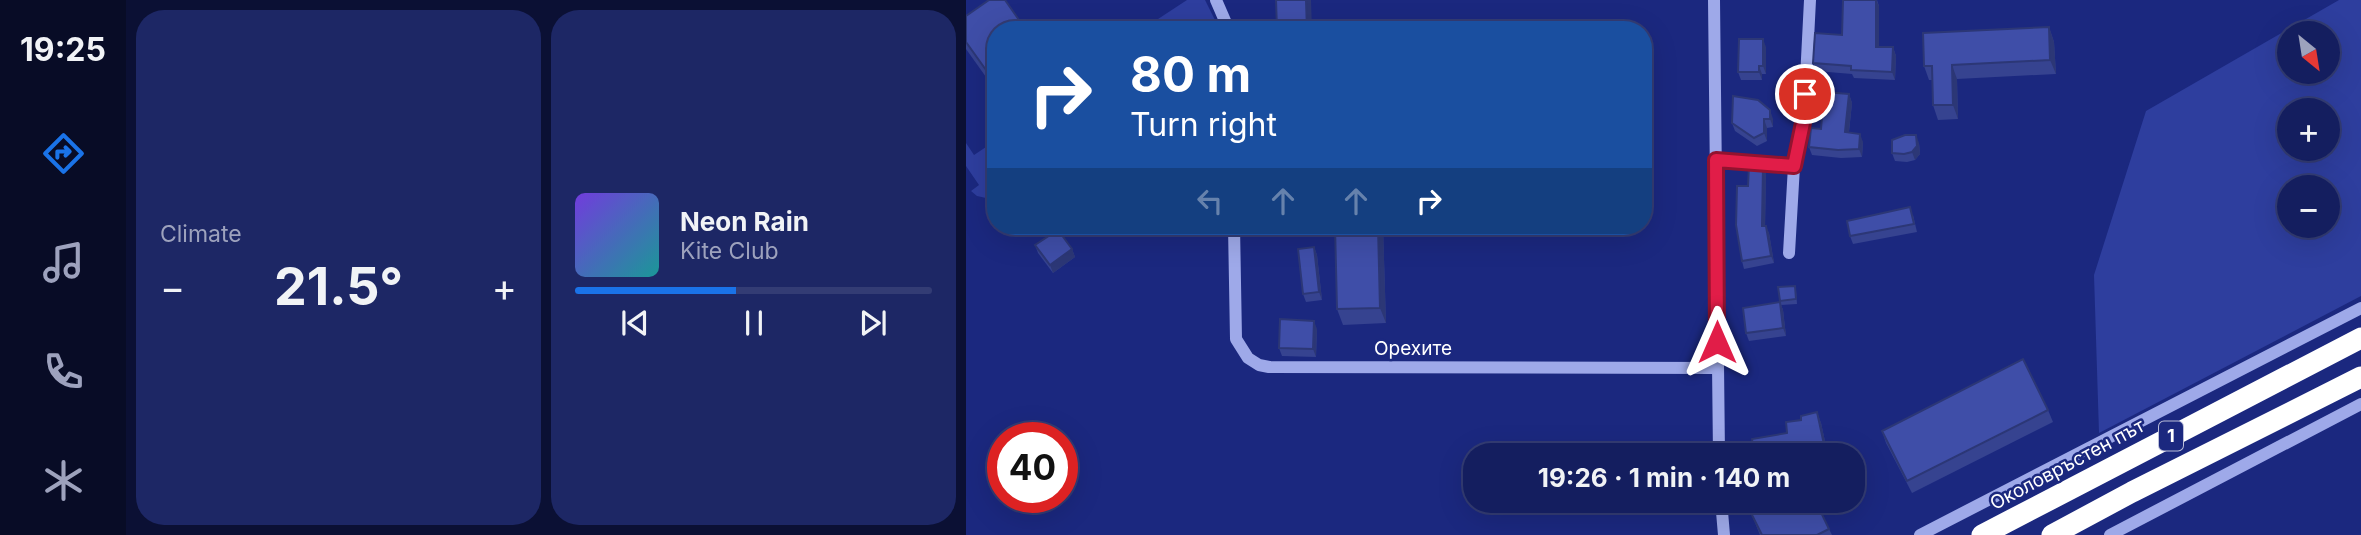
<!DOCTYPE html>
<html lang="en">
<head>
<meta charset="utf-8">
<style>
  body { margin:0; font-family:Inter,sans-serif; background:#1d2765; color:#f1f3f6; height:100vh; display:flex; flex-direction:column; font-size:26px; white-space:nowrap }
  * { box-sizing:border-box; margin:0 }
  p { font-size:23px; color:#9da2bd }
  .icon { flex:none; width:38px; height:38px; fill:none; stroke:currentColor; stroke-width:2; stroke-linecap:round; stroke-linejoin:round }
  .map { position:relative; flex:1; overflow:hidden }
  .panel { display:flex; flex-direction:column; gap:10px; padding:10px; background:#0b1034; width:840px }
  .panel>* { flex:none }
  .top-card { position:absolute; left:21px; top:21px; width:665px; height:214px; border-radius:28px; box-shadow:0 7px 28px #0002,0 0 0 2px #333c74; background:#1a4fa0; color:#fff; overflow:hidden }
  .needle { width:46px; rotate:150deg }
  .controls { position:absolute; left:1311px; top:21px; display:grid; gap:14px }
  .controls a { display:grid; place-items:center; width:63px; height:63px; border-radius:50%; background:#141e5f; box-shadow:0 7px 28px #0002,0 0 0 2px #333c74; font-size:35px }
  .speed { position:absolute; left:21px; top:422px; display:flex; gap:14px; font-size:35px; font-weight:700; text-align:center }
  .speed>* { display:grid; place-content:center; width:91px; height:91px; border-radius:50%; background:#141e5f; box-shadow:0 7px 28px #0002,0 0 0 2px #333c74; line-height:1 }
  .speed .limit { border:10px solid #d22; background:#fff; color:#111 }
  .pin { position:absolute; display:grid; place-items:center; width:60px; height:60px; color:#fff; margin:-30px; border:4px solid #fff; border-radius:50%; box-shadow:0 2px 7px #0007 }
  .me { position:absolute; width:77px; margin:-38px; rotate:0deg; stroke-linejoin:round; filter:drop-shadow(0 0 5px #0008) }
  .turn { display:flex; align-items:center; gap:24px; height:147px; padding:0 28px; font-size:32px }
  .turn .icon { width:91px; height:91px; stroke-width:2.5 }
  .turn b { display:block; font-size:49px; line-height:60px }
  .lanes { display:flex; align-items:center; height:66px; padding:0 28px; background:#0003; justify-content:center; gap:35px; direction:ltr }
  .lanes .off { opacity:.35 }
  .big { font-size:52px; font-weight:700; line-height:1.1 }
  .panel .tile { flex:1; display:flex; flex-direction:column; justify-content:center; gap:10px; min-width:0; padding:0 24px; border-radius:28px; background:#1d2765 }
  .song { display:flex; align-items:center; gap:21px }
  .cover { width:84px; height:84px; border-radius:10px; background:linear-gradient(135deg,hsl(260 70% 55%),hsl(180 70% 35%)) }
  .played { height:7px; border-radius:4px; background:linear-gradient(90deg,#1a73e8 45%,#333c74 45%) }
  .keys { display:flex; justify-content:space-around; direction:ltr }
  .heat { display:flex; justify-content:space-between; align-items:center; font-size:38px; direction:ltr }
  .panel .tiles { flex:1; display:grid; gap:10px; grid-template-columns:repeat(2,1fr) }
  .trip { position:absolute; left:497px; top:443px; width:402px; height:70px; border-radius:28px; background:#141e5f; box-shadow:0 7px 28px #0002,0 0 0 2px #333c74; font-weight:700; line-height:70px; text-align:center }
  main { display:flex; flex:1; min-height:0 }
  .tab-bar { display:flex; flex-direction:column; width:126px; justify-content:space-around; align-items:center; background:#080c26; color:#9da2bd }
  .tab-bar .icon { width:49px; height:49px }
  .tab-bar .current { color:#1a73e8 }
  .tab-bar b { font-size:32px; color:#f1f3f6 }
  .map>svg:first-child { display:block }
  .green { fill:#2e3e9e; fill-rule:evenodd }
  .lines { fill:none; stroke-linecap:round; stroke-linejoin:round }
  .minor { stroke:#9ea9e9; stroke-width:12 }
  .highway { stroke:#fff; stroke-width:21 }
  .wall { fill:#364390 }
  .shaded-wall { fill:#2c3776 }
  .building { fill:#3f4ea8; stroke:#2c3776; stroke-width:2 }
  .route-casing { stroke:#92132f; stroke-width:18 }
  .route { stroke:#e11d48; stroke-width:12 }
  .labels { text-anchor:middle; stroke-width:5; stroke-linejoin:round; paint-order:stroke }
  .shield { fill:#1b287f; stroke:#bbbed9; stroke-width:2 }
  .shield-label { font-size:18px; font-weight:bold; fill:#fff }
  .street-label { font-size:19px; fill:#fff; stroke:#1b287f }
</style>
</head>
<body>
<main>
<nav class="tab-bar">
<b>19:25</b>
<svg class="icon current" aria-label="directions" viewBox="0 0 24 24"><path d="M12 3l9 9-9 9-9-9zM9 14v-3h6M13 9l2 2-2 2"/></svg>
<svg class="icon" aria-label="music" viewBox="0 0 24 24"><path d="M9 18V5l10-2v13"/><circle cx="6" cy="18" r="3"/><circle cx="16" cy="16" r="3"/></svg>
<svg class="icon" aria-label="phone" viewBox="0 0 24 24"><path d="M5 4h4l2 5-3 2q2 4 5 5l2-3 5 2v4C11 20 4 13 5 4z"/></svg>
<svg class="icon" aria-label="climate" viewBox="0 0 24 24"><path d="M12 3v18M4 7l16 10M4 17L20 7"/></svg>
</nav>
<section class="panel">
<div class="tiles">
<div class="tile"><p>Climate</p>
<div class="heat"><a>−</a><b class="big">21.5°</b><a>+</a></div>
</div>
<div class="tile">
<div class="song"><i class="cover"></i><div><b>Neon Rain</b><p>Kite Club</p></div></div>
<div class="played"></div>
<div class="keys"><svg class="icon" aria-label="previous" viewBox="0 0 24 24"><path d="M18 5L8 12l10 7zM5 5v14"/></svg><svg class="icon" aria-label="pause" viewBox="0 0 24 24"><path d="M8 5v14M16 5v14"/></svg><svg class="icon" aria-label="next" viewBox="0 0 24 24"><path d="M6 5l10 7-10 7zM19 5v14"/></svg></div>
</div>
</div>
</section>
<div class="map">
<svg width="1395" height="535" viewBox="0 0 1395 535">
  <rect width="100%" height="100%" fill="#1b287f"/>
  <g class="green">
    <path d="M221 0H239L254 30H184L189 21Z"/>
    <path d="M1373 0H1395V296L1133 433 1128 275 1180 111ZM1323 33H1362V72H1323ZM1323 110H1362V149H1323ZM1323 187H1362V226H1323Z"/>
    <path d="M0 143 8 155 23 145 30 143 29 200 11 196 5 191 13 185 0 166Z"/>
  </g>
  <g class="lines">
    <g class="minor">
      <path d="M250 0 263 30"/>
      <path d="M748 0 753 455"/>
      <path d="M750 160 828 166 838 118 844 0"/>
      <path d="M268 226 270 339 282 358 293 365 303 367 751 368"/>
      <path d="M823 253 828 166"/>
      <path d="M755 500 758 535"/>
      <path d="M954 535 1395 308"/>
      <path d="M1144 535 1395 404"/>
    </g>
    <g class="highway">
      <path d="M1016 535 1395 338"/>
      <path d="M1086 535 1166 492 1395 377"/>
    </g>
  </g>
  <g class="wall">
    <path d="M877 0H911L913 6V47H927L930 56 929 80 888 78 886 74 850 71 847 63 876 35Z"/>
    <path d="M0 16 30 30V91L0 49Z"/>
    <path d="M1083 27 1088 42 1090 74 991 79 992 119 972 120 967 105V80H963L958 66Z"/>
    <path d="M800 47V74H796V80H775L772 72Z"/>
    <path d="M883 94 886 103 883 132 897 142 896 157 875 158 846 155 843 147 855 129Z"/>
    <path d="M807 119V127L801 128V141L791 146 769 131 766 123Z"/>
    <path d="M953 143 954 154 949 160 941 162 929 161 926 153Z"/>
    <path d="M797 166 800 173 799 226 803 233 808 263 778 269 776 261 782 186Z"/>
    <path d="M947 215 951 232 887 244 884 236Z"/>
    <path d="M369 226H417L420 323 377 325 371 309Z"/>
    <path d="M69 245 106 249 109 257 87 273 72 253Z"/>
    <path d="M348 247 351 255 356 300 340 302 337 294Z"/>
    <path d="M830 290 831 304 815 305 814 301Z"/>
    <path d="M814 302 817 310 820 336 783 341 780 333Z"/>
    <path d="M351 329 350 357 316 356 313 348Z"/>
    <path d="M1082 410 1087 422 946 493 920 443 916 431Z"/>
    <path d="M851 412 855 423 862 455H788L821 433 835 420Z"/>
    <path d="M785 513 863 529 866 535H794Z"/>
  </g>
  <g class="shaded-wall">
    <path d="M340 0H345L346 30H341Z"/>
    <path d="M910 0 913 6V55L910 47Z"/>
    <path d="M1083 27 1088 42 1090 74 1084 60Z"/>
    <path d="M797 39 800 47V74L797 66Z"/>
    <path d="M927 47 930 56 929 80 926 72Z"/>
    <path d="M986 65 991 79 992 119 987 105Z"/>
    <path d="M793 66 796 74V80L793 72Z"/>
    <path d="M883 94 886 103 882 140 879 132Z"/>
    <path d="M804 110 807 119V127L804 119Z"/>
    <path d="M798 119 801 128V141L798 133Z"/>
    <path d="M894 134 897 142 896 157 893 149Z"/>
    <path d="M950 135 953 143 954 154 949 160 946 152Z"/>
    <path d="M797 166 800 173 799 234 796 226Z"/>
    <path d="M412 226H417L420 323 414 308Z"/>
    <path d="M800 226 803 233 808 263 805 256Z"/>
    <path d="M348 247 351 255 356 300 353 292Z"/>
    <path d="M106 249 109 257 87 273 84 265Z"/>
    <path d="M814 302 817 310 820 336 817 328Z"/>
    <path d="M348 321 351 329 350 357 347 349Z"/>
    <path d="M851 412 855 423 862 455 859 449Z"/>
  </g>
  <g class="building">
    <path d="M23 0H39L60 30H30V84L0 42V16Z"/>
    <path d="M310 0H340L341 30H311Z"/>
    <path d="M877 0H910V47H927L926 72 885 70V66L847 63 849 33 876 35Z"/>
    <path d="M1083 27 1084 60 986 65 987 105H967L966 66H958L957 33Z"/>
    <path d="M773 39H797V66H793V72H772Z"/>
    <path d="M858 92 883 94 879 132 894 134 893 149 872 150 843 147 845 128 855 129Z"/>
    <path d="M767 96 792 100 804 110V119H798V133L788 138 766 123Z"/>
    <path d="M939 135H950L951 146 946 152 938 154 926 153V140Z"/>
    <path d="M783 165 797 166 796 226H800L805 256 776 261 770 225 771 186H782Z"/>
    <path d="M944 207 948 224 884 236 881 221Z"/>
    <path d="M369 226H412L414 308 371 309Z"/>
    <path d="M92 230 106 249 84 265 69 245Z"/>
    <path d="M348 247 353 292 337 294 332 249Z"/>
    <path d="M829 286 830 299 814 301 812 287Z"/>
    <path d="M814 302 817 328 780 333 777 308Z"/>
    <path d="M314 319 348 321 347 349 313 348Z"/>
    <path d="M1057 359 1082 410 941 481 916 431Z"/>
    <path d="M851 412 859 449 828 455H788L786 439 821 433 820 422 835 420V416Z"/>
    <path d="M810 500H849L863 529 851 535H796L785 513Z"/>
  </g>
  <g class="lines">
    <g class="route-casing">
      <path id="route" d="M751 342 750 160 828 166 838 118 839 94"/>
    </g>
    <use href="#route" class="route"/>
  </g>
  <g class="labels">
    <rect class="shield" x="1193" y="421.5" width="24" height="29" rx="5"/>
    <g class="shield-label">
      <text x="1205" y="442">1</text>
    </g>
    <g class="street-label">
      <text x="447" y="355">Орехите</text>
      <text transform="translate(1101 464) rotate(-28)" y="7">Околовръстен път</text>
    </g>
  </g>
</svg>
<div class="controls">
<a><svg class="needle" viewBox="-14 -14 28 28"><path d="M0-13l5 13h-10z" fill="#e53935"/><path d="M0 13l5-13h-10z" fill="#9da2bd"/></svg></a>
<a>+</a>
<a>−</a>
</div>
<div class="speed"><div class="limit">40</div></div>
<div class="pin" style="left:839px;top:94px;background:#d93025"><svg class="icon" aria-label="arrive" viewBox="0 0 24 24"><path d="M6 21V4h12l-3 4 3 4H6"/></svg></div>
<svg class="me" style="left:751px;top:342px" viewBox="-20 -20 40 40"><path d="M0-17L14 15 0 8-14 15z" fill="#e11d48" stroke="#fff" stroke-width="4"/></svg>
<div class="trip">19:26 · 1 min · 140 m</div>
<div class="top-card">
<div class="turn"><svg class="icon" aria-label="right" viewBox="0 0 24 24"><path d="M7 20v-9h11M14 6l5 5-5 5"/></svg><div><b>80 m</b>Turn right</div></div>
<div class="lanes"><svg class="icon off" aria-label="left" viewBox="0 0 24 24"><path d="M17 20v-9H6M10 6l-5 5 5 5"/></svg><svg class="icon off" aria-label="ahead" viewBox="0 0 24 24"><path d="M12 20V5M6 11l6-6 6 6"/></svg><svg class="icon off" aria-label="ahead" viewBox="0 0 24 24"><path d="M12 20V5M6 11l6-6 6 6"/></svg><svg class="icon" aria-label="right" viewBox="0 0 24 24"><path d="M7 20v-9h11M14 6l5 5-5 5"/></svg></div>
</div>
</div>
</main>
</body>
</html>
